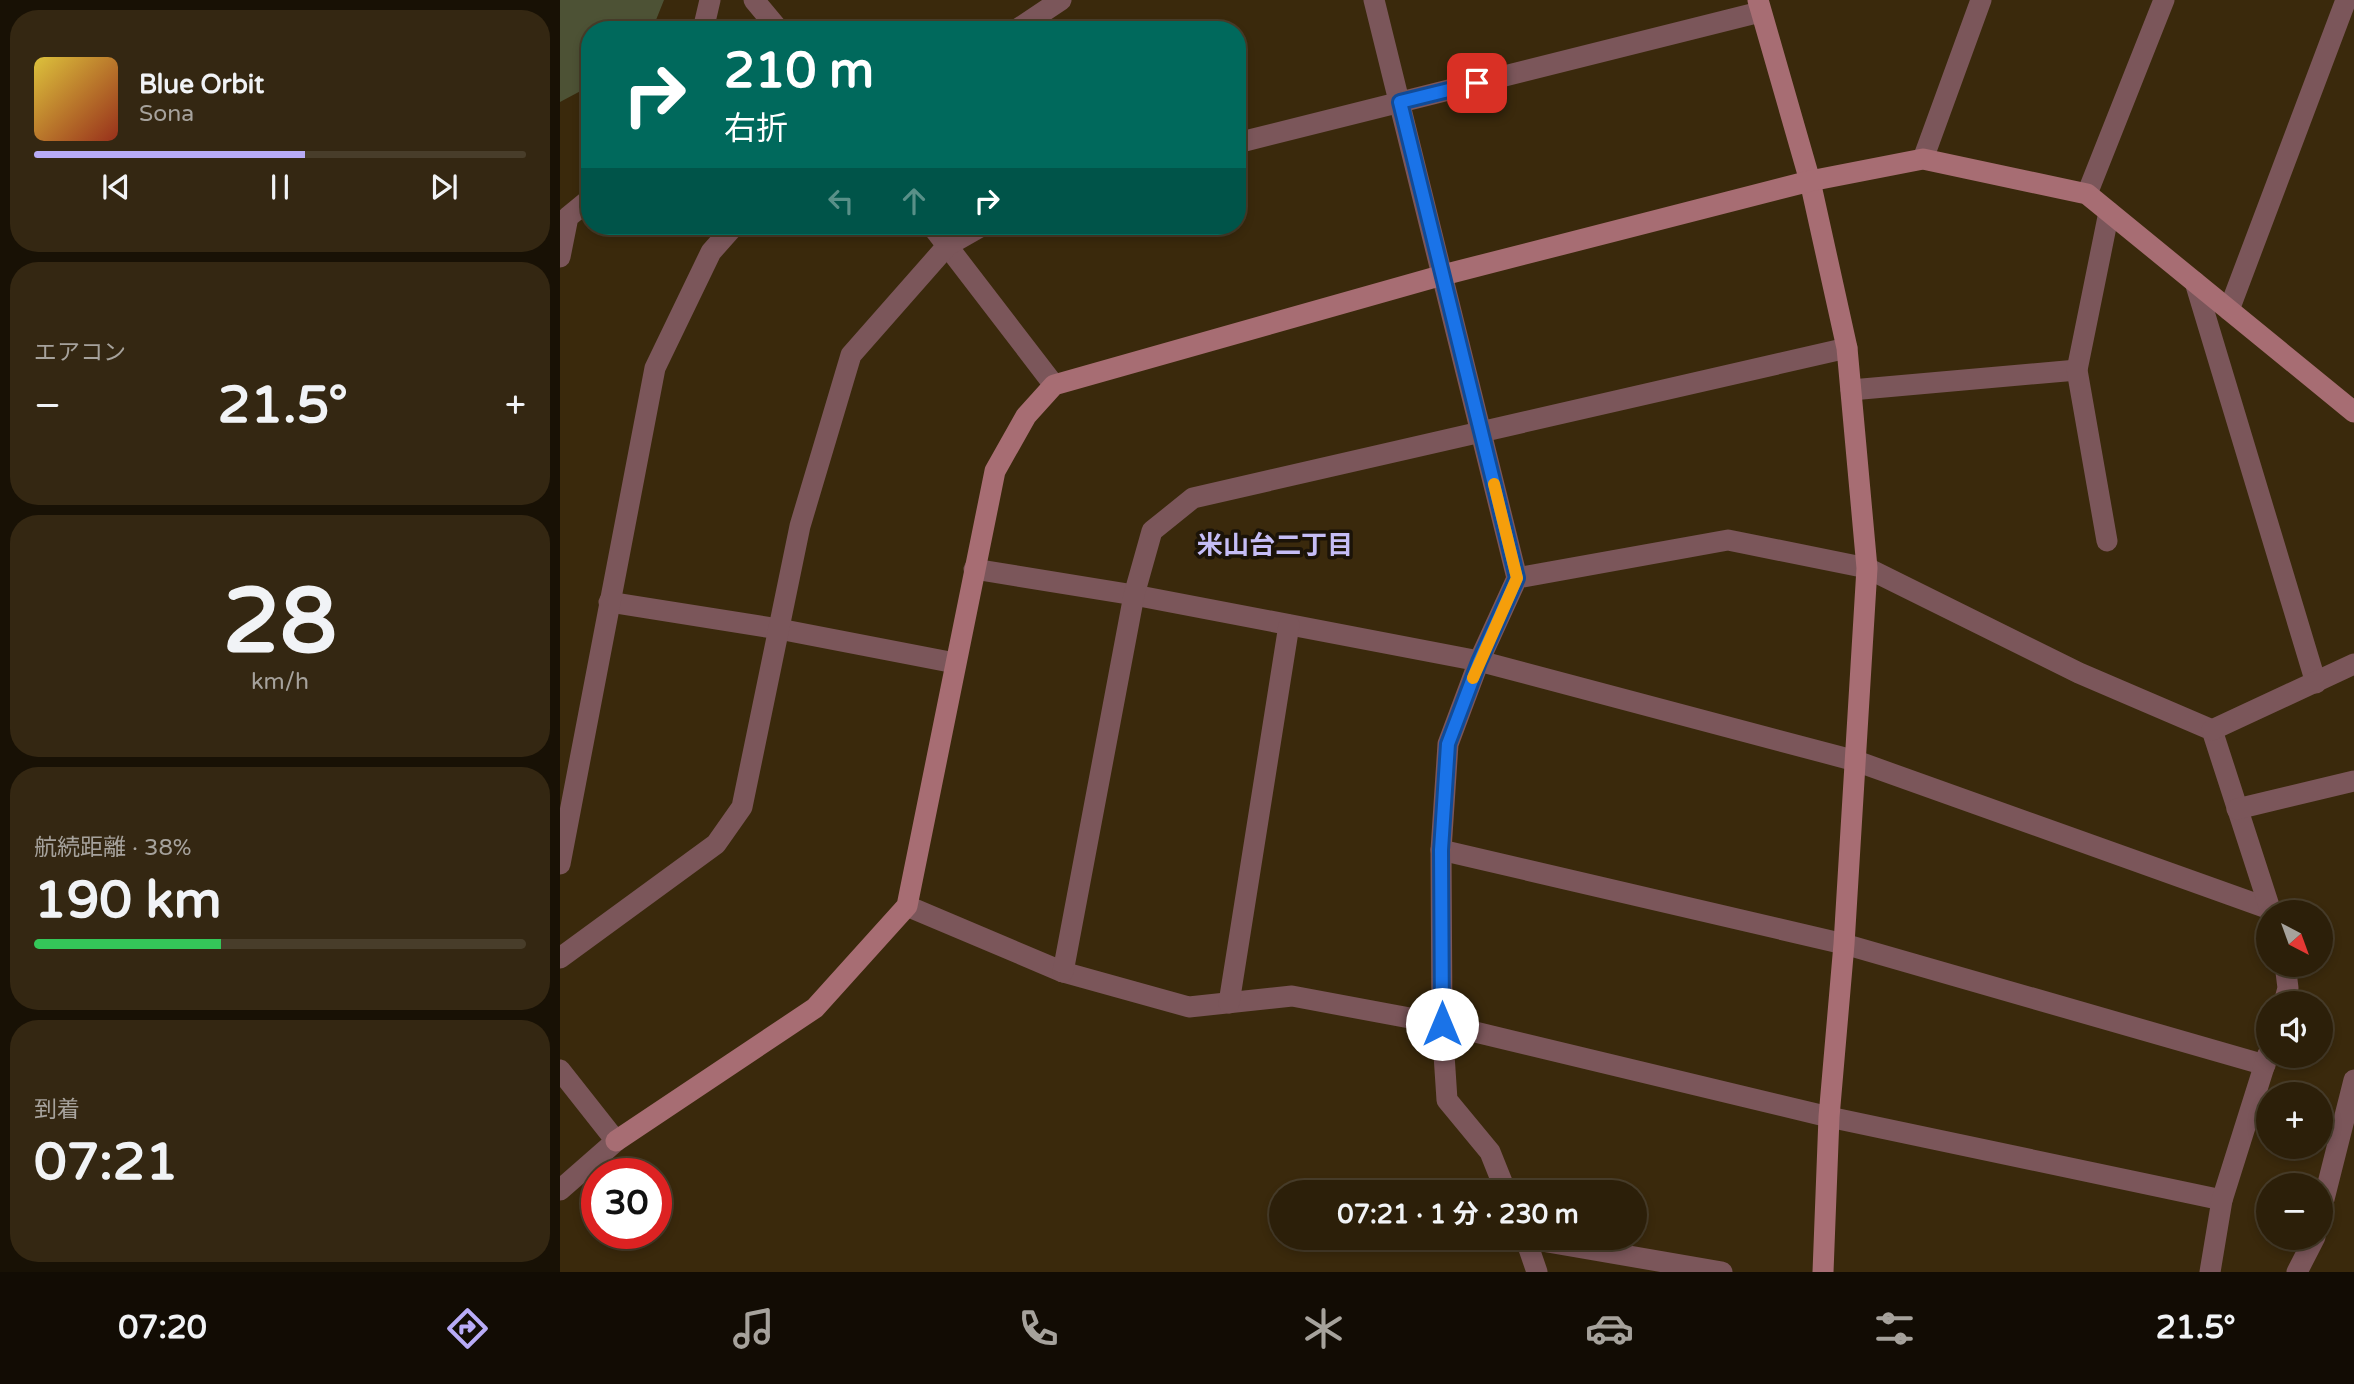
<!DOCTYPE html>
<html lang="ja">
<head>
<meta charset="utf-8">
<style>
  body { margin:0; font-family:"Varela Round","Noto Sans JP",sans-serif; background:#342712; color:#f1f3f6; height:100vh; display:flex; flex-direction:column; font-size:26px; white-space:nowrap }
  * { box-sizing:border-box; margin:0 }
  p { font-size:23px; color:#a6a29c }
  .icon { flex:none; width:38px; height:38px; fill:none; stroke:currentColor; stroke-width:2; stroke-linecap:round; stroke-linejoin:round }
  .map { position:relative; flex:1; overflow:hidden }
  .drawer { display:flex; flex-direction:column; gap:10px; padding:10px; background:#181105; width:560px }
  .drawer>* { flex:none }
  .hud { position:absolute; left:21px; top:21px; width:665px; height:214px; border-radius:28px; box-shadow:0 4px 10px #0003,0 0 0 2px #483d2a; background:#00695c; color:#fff; overflow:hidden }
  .needle { width:46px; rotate:139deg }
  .buttons { position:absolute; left:1696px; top:900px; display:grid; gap:14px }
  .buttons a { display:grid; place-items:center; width:77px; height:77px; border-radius:50%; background:#2c1f09; box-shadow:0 4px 10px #0003,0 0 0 2px #483d2a; font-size:35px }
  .speed { position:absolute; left:21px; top:1158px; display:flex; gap:14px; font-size:35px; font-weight:700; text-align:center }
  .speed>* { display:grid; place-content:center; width:91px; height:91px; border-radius:50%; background:#2c1f09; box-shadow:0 4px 10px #0003,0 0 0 2px #483d2a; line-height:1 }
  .speed .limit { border:10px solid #d22; background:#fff; color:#111 }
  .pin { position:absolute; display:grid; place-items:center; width:60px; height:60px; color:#fff; margin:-30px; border-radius:14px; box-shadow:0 4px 10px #0006 }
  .me { position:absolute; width:77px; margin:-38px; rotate:0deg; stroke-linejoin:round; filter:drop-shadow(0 0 5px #0008) }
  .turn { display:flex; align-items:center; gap:24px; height:147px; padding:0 28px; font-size:32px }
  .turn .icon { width:91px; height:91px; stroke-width:2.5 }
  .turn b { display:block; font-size:49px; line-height:60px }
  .lanes { display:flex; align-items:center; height:66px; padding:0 28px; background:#0003; justify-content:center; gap:35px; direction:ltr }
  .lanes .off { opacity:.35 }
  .big { font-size:52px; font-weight:700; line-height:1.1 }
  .drawer .widget { flex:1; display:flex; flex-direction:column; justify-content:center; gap:10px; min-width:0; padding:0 24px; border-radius:28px; background:#342712 }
  .drawer .dial { align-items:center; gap:0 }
  .dial b { font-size:91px; line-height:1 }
  .song { display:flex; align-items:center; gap:21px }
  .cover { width:84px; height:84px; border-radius:10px; background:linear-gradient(135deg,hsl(50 70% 55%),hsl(10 70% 35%)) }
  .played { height:7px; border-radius:4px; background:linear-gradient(90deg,#b8abf7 55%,#483d2a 55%) }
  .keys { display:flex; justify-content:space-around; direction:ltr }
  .heat { display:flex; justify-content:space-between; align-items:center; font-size:38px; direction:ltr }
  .charge { height:10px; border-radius:5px; background:linear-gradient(90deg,#34c759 38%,#483d2a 0) }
  .trip { position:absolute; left:709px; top:1180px; width:378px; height:70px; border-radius:35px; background:#2c1f09; box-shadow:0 4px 10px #0003,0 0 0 2px #483d2a; font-weight:700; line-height:70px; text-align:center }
  .tab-bar { display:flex; height:112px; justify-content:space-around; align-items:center; background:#120c04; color:#a6a29c }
  .tab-bar .icon { width:49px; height:49px }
  .tab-bar .current { color:#b8abf7 }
  .tab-bar b { font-size:32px; color:#f1f3f6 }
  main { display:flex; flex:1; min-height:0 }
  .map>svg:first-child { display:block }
  .green { fill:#4d5235 }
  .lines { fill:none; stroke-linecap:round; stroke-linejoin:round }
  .street { stroke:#7b565a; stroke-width:21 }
  .secondary { stroke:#a76d73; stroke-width:21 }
  .route-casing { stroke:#114b97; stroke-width:18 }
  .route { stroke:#1a73e8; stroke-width:12 }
  .slow { stroke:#f59e0b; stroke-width:12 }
  .labels { text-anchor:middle; stroke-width:7; stroke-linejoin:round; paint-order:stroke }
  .neighbourhood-label { font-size:26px; font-weight:bold; fill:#c5bdf6; stroke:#1b1308 }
</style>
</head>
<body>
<main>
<section class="drawer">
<div class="widget">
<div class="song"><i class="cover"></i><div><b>Blue Orbit</b><p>Sona</p></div></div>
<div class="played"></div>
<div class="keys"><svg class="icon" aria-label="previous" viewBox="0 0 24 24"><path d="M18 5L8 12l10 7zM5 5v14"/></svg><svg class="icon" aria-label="pause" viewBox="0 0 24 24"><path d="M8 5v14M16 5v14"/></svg><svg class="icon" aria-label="next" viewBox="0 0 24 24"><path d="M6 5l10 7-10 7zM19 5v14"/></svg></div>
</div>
<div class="widget"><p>エアコン</p>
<div class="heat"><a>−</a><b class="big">21.5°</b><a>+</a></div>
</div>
<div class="widget dial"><b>28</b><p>km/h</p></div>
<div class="widget"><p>航続距離 · 38%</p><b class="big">190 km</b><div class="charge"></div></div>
<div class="widget"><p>到着</p><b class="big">07:21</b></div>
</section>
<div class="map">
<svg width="1794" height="1272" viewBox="0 0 1794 1272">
  <rect width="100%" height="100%" fill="#3a290c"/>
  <path class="green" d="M0 0H104L92 30H30V86L0 102Z"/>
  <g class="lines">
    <g class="street">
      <path d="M194 0 219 30"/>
      <path d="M814 0 957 578 919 661 888 744 881 850 882 1024 887 1100 930 1152 946 1192"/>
      <path d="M143 30 150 0"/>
      <path d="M456 30 501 0"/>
      <path d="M677 143 1200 12"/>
      <path d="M1363 159 1421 0"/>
      <path d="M1527 194 1604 0"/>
      <path d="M372 226 494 385"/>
      <path d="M0 257 8 217 30 199"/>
      <path d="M1635 282 1756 683"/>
      <path d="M1669 310 1786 0"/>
      <path d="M1291 390 1517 370"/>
      <path d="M1547 541 1517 370 1549 212"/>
      <path d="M414 569 574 595 919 661 1296 761 1710 909"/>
      <path d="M957 578 1168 540 1307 568 1519 673 1652 730 1711 912"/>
      <path d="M49 602 219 629 395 663"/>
      <path d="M1652 730 1794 664"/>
      <path d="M1677 809 1794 781"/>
      <path d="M881 850 1284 944 1705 1065"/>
      <path d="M0 864 95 368 151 252 174 226"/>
      <path d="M347 906 503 972 629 1007 732 996 882 1024 1269 1117 1662 1200"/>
      <path d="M0 958 156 844 182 807 240 526 291 355 387 246 422 226"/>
      <path d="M503 972 574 595 592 531 633 498 1287 348"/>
      <path d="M669 1003 729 625"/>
      <path d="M1724 1003 1728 988 1725 964"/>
      <path d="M0 1070 56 1141 0 1190"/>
      <path d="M1760 1215 1794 1080"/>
      <path d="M965 1237 977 1272"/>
      <path d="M965 1238 1162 1272"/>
      <path d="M1650 1272 1662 1200 1708 1054"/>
      <path d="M1737 1272 1755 1237"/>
    </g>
    <g class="secondary">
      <path d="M1198 0 1250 181 1287 348 1307 568 1284 944 1269 1117 1263 1272"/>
      <path d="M56 1141 255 1008 347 906 435 471 466 416 494 385 883 275 1250 181 1363 159 1527 194 1794 412"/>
    </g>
  </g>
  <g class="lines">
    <g class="route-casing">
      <path id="route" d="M882 1024 881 850 888 744 919 662 957 578 840 102 917 83"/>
    </g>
    <use href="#route" class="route"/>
    <path class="slow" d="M913 678 957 578 934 484"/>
  </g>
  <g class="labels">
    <g class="neighbourhood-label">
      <text x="715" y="554">米山台二丁目</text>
    </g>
  </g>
</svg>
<div class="buttons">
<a><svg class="needle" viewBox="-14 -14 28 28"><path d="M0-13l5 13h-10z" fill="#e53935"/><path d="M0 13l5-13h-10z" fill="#a6a29c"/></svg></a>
<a><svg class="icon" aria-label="sound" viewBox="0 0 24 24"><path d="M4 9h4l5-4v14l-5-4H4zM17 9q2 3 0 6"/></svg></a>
<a>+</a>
<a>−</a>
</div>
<div class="speed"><div class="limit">30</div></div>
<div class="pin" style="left:917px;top:83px;background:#d93025"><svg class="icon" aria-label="arrive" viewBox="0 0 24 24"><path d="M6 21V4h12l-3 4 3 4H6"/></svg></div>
<svg class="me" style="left:882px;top:1024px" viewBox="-20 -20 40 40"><circle r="19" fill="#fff"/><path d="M0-13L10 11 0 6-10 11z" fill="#1a73e8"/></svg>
<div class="trip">07:21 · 1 分 · 230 m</div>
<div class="hud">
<div class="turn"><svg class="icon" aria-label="right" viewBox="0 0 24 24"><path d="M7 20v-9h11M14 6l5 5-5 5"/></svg><div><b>210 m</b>右折</div></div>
<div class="lanes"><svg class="icon off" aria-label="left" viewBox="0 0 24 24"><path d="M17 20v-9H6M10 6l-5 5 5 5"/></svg><svg class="icon off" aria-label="ahead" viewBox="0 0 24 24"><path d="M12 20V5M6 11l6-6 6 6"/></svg><svg class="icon" aria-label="right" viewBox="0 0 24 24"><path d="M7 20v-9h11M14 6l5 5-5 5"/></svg></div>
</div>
</div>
</main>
<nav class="tab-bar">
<b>07:20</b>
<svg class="icon current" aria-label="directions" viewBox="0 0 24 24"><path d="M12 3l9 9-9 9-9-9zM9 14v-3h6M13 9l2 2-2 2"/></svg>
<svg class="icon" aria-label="music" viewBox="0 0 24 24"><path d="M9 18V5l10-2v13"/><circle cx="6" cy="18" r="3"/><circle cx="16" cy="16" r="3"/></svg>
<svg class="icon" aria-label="phone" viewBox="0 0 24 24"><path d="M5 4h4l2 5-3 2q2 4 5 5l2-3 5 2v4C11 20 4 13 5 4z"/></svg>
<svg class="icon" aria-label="climate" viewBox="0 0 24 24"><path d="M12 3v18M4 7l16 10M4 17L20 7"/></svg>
<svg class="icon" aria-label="car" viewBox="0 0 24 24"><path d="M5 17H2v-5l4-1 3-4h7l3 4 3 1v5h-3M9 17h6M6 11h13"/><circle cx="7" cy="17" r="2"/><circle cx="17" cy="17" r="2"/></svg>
<svg class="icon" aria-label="filters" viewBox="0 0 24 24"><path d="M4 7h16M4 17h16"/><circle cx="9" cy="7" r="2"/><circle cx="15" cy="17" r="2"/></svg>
<b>21.5°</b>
</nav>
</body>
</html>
